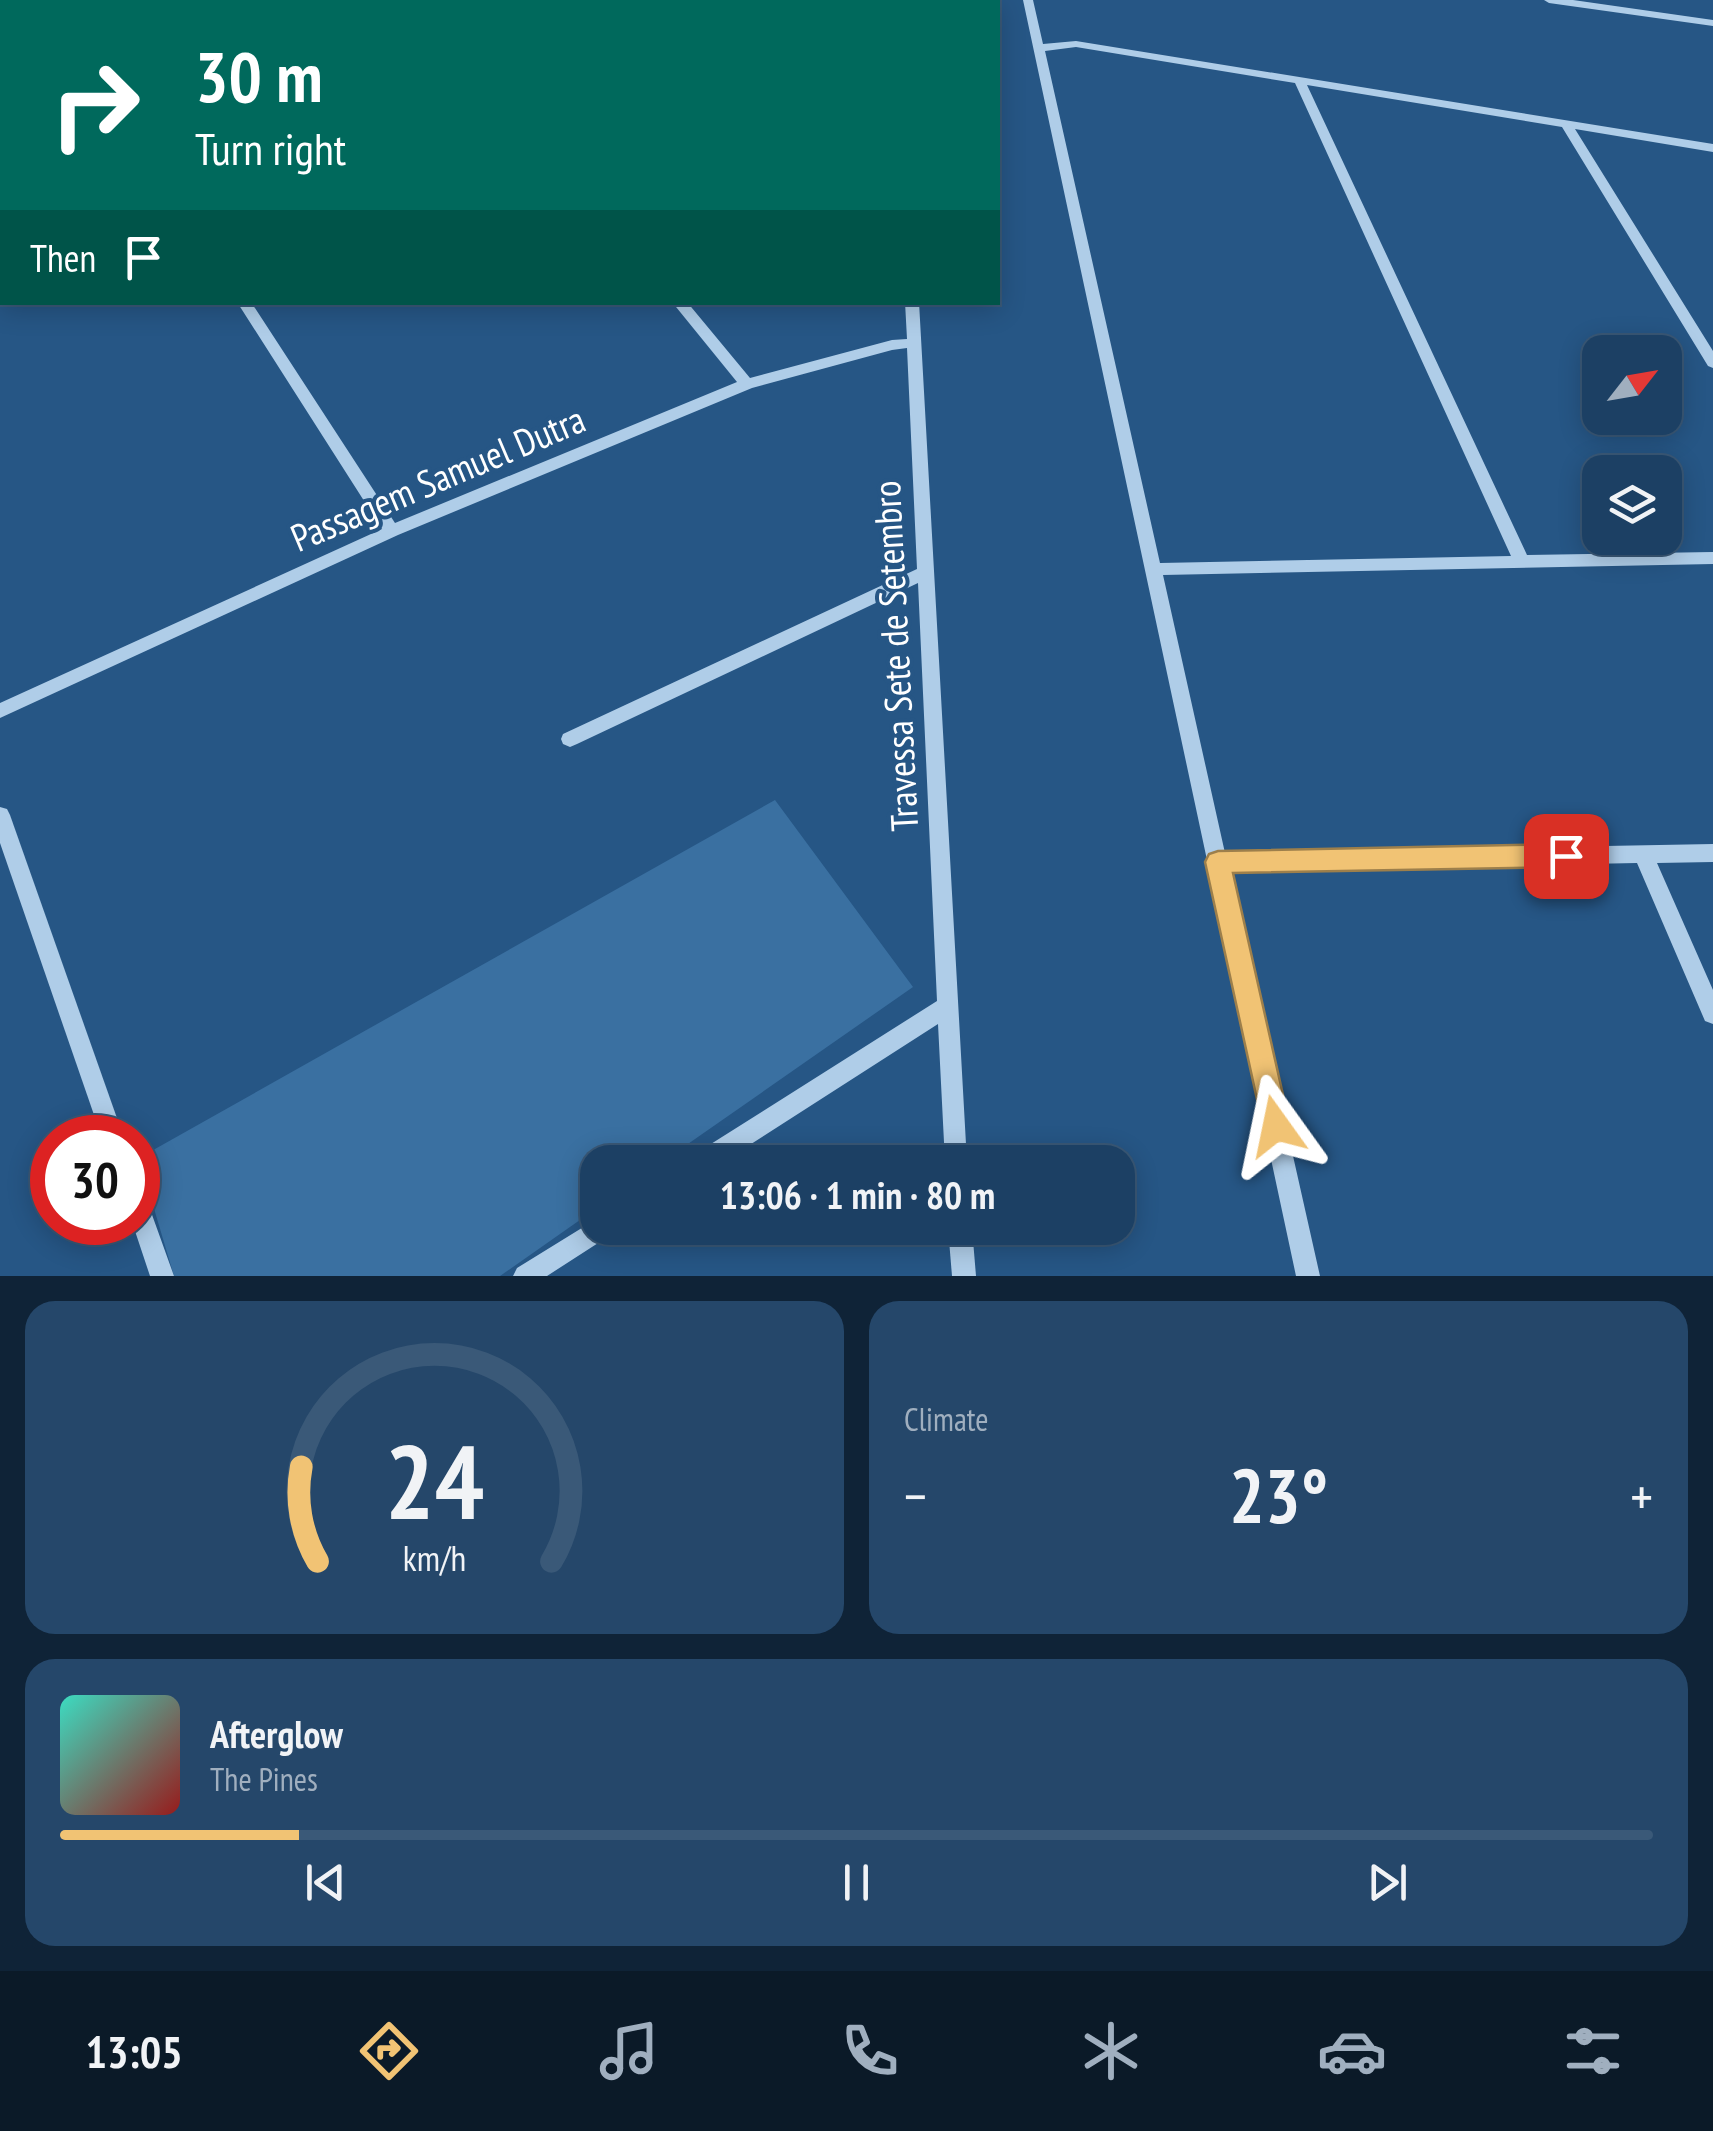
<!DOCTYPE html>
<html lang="en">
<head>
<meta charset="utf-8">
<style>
  body { margin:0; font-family:"PT Sans Narrow",sans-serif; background:#25476a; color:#f1f3f6; height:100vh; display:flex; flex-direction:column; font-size:38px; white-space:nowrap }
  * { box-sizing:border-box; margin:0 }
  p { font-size:32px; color:#a0afbf }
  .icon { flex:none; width:55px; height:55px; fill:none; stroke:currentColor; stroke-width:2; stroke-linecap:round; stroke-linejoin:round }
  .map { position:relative; height:1276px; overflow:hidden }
  .drawer { display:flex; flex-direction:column; gap:25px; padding:25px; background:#0f2337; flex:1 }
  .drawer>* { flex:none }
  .hud { position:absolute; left:0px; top:0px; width:1000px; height:305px; box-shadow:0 5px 25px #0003,0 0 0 2px #3a5978; background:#00695c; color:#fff; overflow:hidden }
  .needle { width:65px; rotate:59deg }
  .buttons { position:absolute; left:1582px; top:335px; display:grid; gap:20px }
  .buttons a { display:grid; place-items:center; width:100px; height:100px; border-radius:20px; background:#1c4064; box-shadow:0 5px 25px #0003,0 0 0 2px #3a5978; font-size:50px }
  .speed { position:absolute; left:30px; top:1115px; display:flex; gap:20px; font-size:50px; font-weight:700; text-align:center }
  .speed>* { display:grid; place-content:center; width:130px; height:130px; border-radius:50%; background:#1c4064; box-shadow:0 5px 25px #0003,0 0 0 2px #3a5978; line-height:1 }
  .speed .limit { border:15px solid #d22; background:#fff; color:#111 }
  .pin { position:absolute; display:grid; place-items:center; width:85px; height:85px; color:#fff; margin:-42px; border-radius:20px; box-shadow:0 5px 15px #0006 }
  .me { position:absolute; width:110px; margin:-55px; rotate:348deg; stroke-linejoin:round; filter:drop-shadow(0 0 8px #0008) }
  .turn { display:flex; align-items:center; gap:35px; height:210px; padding:0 30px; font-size:45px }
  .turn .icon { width:130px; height:130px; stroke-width:2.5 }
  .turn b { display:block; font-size:70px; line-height:85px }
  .then { display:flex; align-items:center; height:95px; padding:0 30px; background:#0003; gap:20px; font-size:38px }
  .big { font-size:75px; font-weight:800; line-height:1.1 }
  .drawer .card { flex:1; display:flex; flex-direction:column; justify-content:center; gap:15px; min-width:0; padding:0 35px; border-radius:30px; background:#25476a }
  .drawer .dial { align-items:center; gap:0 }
  .dial svg { height:260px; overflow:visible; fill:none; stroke:#3a5978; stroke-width:7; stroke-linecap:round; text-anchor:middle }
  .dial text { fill:#f1f3f6; stroke:none }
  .song { display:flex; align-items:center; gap:30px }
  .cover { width:120px; height:120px; border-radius:15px; background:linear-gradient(135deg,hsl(170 70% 55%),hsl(0 70% 35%)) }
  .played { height:10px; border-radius:5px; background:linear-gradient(90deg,#f1c374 15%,#3a5978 15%) }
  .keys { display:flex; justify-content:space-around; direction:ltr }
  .heat { display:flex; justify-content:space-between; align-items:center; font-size:55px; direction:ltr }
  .drawer .tiles { flex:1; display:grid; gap:25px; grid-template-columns:1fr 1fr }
  .card:last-child { grid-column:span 2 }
  .trip { position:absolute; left:580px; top:1145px; width:555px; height:100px; border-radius:30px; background:#1c4064; box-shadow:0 5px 25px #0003,0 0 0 2px #3a5978; font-weight:800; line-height:100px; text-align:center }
  .tab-bar { display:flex; height:160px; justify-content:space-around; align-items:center; background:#0b1a28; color:#a0afbf }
  .tab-bar .icon { width:70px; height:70px }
  .tab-bar .current { color:#f1c374 }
  .tab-bar b { font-size:45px; color:#f1f3f6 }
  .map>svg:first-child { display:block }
  .green { fill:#3a70a1 }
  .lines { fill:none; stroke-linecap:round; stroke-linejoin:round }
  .minor { fill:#afcde8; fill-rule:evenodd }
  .route { fill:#f1c374; stroke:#9d7f4b; stroke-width:2.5 }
  .labels { text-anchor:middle; stroke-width:8; stroke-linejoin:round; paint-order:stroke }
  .street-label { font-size:38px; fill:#fff; stroke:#265685 }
</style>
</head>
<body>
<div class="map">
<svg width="1713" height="1276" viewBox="0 0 1713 1276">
  <rect width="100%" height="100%" fill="#265685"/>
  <path class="green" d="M775 800 913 987 662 1162H598L597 1208 500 1276H174L139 1158Z"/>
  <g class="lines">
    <g class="minor">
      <path d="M0 0H7L2 3Z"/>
      <path d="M53 0H63L64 2H54Z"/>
      <path d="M384 0H395L396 2H385Z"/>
      <path d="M876 0H886L887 2H877Z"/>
      <path d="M1023 0H1033L1043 44 1076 41 1713 144V152L1575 129 1713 351V368L1708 366 1562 127 1307 85 1527 555 1713 552V564L1163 575 1225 853 1713 844V862L1657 863 1713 990V1024L1705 1021 1637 863 1229 871 1320 1276H1296ZM1076 47 1295 83 1511 556 1160 563 1045 51Z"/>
      <path d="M1544 0H1573L1713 20V26L1549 3Z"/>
      <rect x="0" y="261" width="2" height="9"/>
      <path d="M237 302H251L395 523 737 382 672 302H687L750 378 892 340 907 339 905 302H919L967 1162H945L938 1024 723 1162H692L695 1154 937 1001 918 583 577 744 570 747 563 744 561 739 563 734 917 569 907 348 892 350 752 388 398 535 0 718V703L382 529Z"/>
      <path d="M0 807 7 809 10 815 124 1138H102L0 843Z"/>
      <path d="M138 1194 146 1198 174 1276H150L132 1222H138Z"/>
      <path d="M598 1218V1228H613L609 1236 547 1276H513L517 1268Z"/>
      <path d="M948 1228H972L976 1276H952Z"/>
    </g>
  </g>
  <path class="route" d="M1566 844 1575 848 1579 856 1575 864 1566 867 1233 873 1290 1126 1286 1136 1276 1140 1265 1136 1205 862 1209 854 1218 851Z"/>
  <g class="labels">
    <g class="street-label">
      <text transform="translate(438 479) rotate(-23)" y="13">Passagem Samuel Dutra</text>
      <text transform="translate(896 656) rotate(-93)" y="13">Travessa Sete de Setembro</text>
    </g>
  </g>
</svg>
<div class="buttons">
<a><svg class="needle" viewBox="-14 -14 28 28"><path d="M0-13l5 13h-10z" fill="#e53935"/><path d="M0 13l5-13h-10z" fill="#a0afbf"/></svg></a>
<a><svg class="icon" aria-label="layers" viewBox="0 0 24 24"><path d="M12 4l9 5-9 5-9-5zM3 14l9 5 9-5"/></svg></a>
</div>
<div class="speed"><div class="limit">30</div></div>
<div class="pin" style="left:1566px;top:856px;background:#d93025"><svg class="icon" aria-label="arrive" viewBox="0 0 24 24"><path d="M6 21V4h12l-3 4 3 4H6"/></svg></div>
<svg class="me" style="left:1276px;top:1126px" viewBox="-20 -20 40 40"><path d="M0-17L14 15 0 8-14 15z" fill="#f1c374" stroke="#fff" stroke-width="4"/></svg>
<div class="trip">13:06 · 1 min · 80 m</div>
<div class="hud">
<div class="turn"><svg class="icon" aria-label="right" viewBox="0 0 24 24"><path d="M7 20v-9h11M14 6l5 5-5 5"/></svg><div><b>30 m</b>Turn right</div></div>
<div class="then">Then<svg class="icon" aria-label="arrive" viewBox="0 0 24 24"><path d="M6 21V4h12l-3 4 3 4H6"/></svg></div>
</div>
</div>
<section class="drawer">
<div class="tiles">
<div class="card dial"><svg viewBox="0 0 100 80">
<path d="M14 69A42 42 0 1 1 86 69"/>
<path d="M14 69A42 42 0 0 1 9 40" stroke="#f1c374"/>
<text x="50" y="56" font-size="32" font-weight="700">24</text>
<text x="50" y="72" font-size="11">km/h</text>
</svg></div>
<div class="card"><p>Climate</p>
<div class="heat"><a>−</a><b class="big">23°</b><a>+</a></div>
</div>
<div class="card">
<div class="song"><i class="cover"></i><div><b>Afterglow</b><p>The Pines</p></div></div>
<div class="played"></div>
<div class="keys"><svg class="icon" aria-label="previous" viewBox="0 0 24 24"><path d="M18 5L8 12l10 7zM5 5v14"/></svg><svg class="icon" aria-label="pause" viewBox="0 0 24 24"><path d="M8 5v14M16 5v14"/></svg><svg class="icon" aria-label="next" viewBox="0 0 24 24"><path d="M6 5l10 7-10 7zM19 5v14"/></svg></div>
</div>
</div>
</section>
<nav class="tab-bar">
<b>13:05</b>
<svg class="icon current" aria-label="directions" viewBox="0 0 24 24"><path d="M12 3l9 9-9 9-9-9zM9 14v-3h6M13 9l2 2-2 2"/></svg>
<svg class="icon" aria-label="music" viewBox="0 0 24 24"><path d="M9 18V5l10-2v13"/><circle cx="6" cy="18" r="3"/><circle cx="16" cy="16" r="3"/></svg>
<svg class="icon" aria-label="phone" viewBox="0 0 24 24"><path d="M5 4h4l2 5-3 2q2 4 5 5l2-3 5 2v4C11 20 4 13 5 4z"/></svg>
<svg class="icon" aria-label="climate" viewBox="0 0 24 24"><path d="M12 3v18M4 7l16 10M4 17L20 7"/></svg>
<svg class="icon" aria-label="car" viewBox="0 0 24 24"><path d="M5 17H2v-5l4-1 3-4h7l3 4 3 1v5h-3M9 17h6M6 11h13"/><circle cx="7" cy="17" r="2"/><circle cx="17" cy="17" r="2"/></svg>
<svg class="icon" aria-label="filters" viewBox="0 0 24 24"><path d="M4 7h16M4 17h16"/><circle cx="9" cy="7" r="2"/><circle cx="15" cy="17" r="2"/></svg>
</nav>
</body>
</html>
